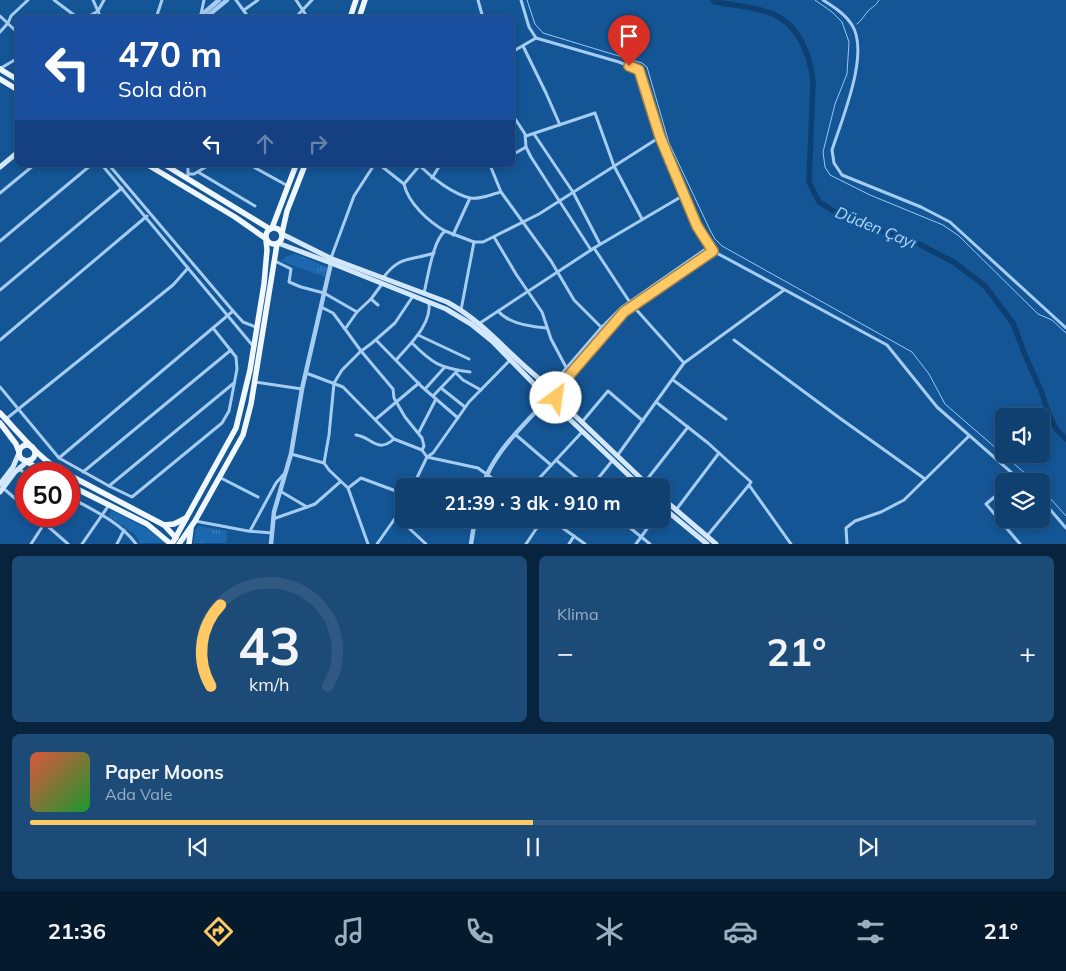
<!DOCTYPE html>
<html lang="tr">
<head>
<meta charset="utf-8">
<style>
  body { margin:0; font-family:Mulish,sans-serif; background:#1d4b78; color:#f1f3f6; height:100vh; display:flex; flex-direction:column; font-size:19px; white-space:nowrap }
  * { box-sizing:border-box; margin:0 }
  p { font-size:16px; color:#9bafc3 }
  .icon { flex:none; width:28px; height:28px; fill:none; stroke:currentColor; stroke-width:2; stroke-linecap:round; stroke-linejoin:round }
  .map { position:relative; height:544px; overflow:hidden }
  .drawer { display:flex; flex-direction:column; gap:12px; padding:12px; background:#08233e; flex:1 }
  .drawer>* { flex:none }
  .top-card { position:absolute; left:15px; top:15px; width:500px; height:152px; border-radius:8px; box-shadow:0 2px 8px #0003,0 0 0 1px #2f5983; background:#1a4fa0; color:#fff; overflow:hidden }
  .tools { position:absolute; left:995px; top:408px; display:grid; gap:10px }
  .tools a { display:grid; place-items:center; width:55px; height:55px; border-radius:8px; background:#0f4070; box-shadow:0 2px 8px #0003,0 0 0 1px #2f5983; font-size:25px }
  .speed { position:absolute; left:15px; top:462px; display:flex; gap:10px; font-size:25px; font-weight:700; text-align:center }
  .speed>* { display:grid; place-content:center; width:65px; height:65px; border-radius:50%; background:#0f4070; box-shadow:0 2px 8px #0003,0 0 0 1px #2f5983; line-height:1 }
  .speed .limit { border:8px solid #d22; background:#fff; color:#111 }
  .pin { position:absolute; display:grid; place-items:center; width:42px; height:42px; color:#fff; margin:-51px -21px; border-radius:50% 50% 50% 0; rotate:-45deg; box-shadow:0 0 5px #0007 }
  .pin .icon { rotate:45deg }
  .me { position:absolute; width:55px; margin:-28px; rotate:31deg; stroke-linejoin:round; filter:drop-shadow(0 0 4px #0008) }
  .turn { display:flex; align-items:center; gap:18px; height:105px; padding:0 20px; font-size:22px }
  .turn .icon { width:65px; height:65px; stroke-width:2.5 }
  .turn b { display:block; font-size:35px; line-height:42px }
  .lanes { display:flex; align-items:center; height:48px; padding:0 20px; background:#0003; justify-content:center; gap:25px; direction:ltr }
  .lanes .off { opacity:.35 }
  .big { font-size:38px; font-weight:700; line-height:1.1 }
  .drawer .card { flex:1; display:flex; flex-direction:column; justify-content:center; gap:8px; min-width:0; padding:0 18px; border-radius:8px; background:#1d4b78 }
  .drawer .dial { align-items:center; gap:0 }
  .dial svg { height:130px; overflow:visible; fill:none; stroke:#2f5983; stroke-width:7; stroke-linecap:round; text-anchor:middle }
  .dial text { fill:#f1f3f6; stroke:none }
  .song { display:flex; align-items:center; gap:15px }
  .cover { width:60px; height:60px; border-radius:8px; background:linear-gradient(135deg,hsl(10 70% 55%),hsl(130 70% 35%)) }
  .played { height:5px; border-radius:2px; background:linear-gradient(90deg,#ffc965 50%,#2f5983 50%) }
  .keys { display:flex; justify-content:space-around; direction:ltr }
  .heat { display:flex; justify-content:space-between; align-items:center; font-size:28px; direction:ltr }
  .drawer .tiles { flex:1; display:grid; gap:12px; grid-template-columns:1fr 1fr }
  .card:last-child { grid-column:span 2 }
  .trip { position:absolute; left:395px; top:478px; width:275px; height:50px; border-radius:8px; background:#0f4070; box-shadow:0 2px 8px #0003,0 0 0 1px #2f5983; font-weight:700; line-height:50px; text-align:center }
  .tab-bar { display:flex; height:80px; justify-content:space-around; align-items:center; background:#061a2d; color:#9bafc3 }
  .tab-bar .icon { width:35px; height:35px }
  .tab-bar .current { color:#ffc965 }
  .tab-bar b { font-size:22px; color:#f1f3f6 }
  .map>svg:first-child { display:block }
  .grass { fill:url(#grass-tufts) }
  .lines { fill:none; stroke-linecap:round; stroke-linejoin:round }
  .stream { stroke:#97c9f5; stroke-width:1 }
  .river { stroke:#0d3f72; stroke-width:5.5 }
  .minor { stroke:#a5cdf2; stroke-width:3 }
  .tertiary { stroke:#a5cdf2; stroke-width:4.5 }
  .secondary { stroke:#d3e8fc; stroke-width:5 }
  .primary { stroke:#eff7ff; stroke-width:5.5 }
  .route-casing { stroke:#a68342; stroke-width:12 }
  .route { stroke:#ffc965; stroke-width:9 }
  .labels { text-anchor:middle; stroke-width:5; stroke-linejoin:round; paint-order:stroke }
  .water-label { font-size:16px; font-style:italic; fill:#b1d6f9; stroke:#145595 }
</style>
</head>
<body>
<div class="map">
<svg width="1066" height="544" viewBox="0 0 1066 544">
  <defs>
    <pattern id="grass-tufts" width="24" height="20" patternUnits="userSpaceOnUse" patternTransform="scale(1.25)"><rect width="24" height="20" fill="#1c68af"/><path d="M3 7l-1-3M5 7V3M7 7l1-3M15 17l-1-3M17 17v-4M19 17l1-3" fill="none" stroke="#3e7fbb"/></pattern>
  </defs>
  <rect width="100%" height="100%" fill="#145595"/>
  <g class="grass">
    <path d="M296 254 327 267 328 269 325 277 281 261 287 256Z"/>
    <path d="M111 510 149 530 165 543H140L136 535 109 516Z"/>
    <path d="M199 526 227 531 226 543H194L195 531Z"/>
  </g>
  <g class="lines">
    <g class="stream">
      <path d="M527 0 535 24 543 33 642 63 647 67 669 143 710 230 715 239 722 246 912 352 929 374 945 404 1034 481"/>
      <path d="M815 0 832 12 842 22 849 42 847 74 835 104 823 152 825 167 830 175 870 195 943 225 959 236 1038 314 1052 320 1066 333"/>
      <path d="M857 24C862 20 864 16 868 11 872 7 876 6 879 0"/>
      <path d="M1041 488 1066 516"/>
    </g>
    <path class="river" d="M713 0 715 2C734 5 756 7 773 14 799 25 810 55 813 81L809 182 819 202 847 219 919 244 955 263 985 286 1013 323 1025 355 1042 393 1047 410 1056 429 1066 439"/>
    <g class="minor">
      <path d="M54 0 78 18"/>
      <path d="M93 0 101 18"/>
      <path d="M236 0 249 18"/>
      <path d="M296 0 308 18"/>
      <path d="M478 0 483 18"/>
      <path d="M521 0 529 27 536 38 619 62 639 70 658 133 697 225 713 251 887 345 937 407 1021 481"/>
      <path d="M823 0C834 7 845 14 852 25 870 53 842 119 832 150L834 163 842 175 921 207 950 222 1066 328"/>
      <path d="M244 10 258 0"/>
      <path d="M201 14 204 0"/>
      <path d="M0 16 18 33"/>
      <path d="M86 18 98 11 104 0"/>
      <path d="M156 18 162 0"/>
      <path d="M295 18 312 0"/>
      <path d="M0 32 8 23 11 16 28 0"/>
      <path d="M523 46 546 93 560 125"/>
      <path d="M512 52 536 38"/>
      <path d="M1 68 18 58"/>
      <path d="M512 114 525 134 526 147 531 157 591 250"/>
      <path d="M534 134 573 192 600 244"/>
      <path d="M526 136 595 113 614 166 642 219"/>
      <path d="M512 155 526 147"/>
      <path d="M102 165 253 346"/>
      <path d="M109 165 233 311 243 322 256 327"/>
      <path d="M250 165 288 186"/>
      <path d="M380 165 404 184"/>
      <path d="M420 165 404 184C408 203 429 222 445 231"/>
      <path d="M490 165 501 192 551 261 574 300 602 328"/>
      <path d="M420 166C432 178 453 194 470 198 479 200 492 194 501 192"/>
      <path d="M198 172 255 206"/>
      <path d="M188 174H194L209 165"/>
      <path d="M188 175V165"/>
      <path d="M432 178 440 165"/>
      <path d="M0 193 34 165"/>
      <path d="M453 235 470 198"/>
      <path d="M494 237 516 274 542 312 551 339 567 369"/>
      <path d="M0 241 91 165"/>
      <path d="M594 248 629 301"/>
      <path d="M331 258 354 196 374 165"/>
      <path d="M275 261 291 269 289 282 301 287 324 293 357 312"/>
      <path d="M383 278C400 255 410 261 434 253"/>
      <path d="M382 284 371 299 357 312 345 329 361 351 393 389 394 398 405 417 422 438 424 446 422 450 427 457 478 468 503 486"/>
      <path d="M0 290 122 188"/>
      <path d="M424 293C428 277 433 240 445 231L474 242H483L539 214 660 137"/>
      <path d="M371 299 378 305"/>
      <path d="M633 306 684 363"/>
      <path d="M321 307 333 313 345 329"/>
      <path d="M461 310 474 242"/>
      <path d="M498 311C509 324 531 327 547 328"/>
      <path d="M480 323 594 248 684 195"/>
      <path d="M418 335 469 359"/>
      <path d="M0 340 147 216"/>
      <path d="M376 340 421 386 458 418"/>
      <path d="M734 340 841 419 925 479"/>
      <path d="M412 343C433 364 440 368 470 372"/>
      <path d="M397 359C410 344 432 324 429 302"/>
      <path d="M306 373 343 387 394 439 422 450"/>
      <path d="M457 374 463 380 481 390"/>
      <path d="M673 380 726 419"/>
      <path d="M255 382 302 389"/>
      <path d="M0 387 59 458 109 486 132 497 222 423 229 411 237 369 236 357 213 328"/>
      <path d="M550 387 601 328 621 308 710 246"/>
      <path d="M441 388 465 407"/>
      <path d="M425 389 444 368"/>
      <path d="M556 393 572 372 624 312 713 251"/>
      <path d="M433 396 458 370"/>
      <path d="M656 402 708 443 751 482 749 485 791 544"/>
      <path d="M6 419 173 285 188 268"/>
      <path d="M376 419 419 383"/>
      <path d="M582 422 608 391 643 421"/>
      <path d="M419 432 436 399"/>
      <path d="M356 435C372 437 377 454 394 439"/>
      <path d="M516 435 551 465"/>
      <path d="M291 454 324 463"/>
      <path d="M617 456 684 363 784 290"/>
      <path d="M59 458 233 311"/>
      <path d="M556 460 587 486"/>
      <path d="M19 469 26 474"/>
      <path d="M83 472 231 350"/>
      <path d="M219 477 258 497"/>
      <path d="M1012 481 1017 477"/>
      <path d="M645 482 688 427"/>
      <path d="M109 486 234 383"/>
      <path d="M413 486 427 457 433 453 469 402 510 360"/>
      <path d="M532 486 582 432"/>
      <path d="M592 486 612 461"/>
      <path d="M3 488 26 508"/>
      <path d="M348 488 361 478 404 494"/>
      <path d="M1004 489 986 504 1020 544"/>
      <path d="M280 491 307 507 315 504 340 482"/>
      <path d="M69 497C93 510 120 522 136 544"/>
      <path d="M1041 499 1066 528"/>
      <path d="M676 510 719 453"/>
      <path d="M36 516 68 544"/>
      <path d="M397 517 426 544"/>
      <path d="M273 519 307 507"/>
      <path d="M550 519 585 544"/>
      <path d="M619 519 650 544"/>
      <path d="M195 521 248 531 272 533"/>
      <path d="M250 531 276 483 284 474"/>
      <path d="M707 536 749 485"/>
      <path d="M31 544 44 524"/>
      <path d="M82 544 109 505"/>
      <path d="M117 544 124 530"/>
      <path d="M368 544 348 488 329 470 324 463 329 435 334 383 342 370 360 352 372 343 395 323 413 296"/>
      <path d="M377 544 396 517 404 503"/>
      <path d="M526 544 536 529 549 519"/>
      <path d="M569 544 574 536"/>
      <path d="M636 544 654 519"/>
      <path d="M847 544 846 528 855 521 881 512 904 500 969 436"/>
    </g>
    <g class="tertiary">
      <path d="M198 18 219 0"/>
      <path d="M205 18 227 0"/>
      <path d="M539 406 543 399"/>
      <path d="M483 486C491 456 524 424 546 401"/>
      <path d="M271 544 274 512 291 454 302 389 331 263"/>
      <path d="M471 544 475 519"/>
    </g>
    <g class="secondary">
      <path d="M0 167 18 152"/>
      <path d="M282 234 330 258 447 302C488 324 513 361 550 387"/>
      <path d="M278 243 331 263 446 309 471 324 492 341 532 382 542 394"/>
      <circle cx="549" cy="395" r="7"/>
      <path d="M556 393 567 408 649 486"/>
      <path d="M547 402 562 412 640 486"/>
      <path d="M0 484 13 467 19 453"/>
      <path d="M0 492 15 472 29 460"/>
      <path d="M661 497 716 544"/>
      <path d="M661 506 707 544"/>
    </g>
    <g class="primary">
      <path d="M350 18 356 0"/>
      <path d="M359 18 365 0"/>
      <path d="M0 69 18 80"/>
      <path d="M0 79 18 90"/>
      <path d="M148 165 235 217 265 238"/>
      <path d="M165 165 270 229"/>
      <circle cx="274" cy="236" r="8"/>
      <path d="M272 228 296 165"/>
      <path d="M282 233 287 211 305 165"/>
      <path d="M0 413C20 434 40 460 66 474"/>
      <path d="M0 423 16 444 19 452"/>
      <circle cx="27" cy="453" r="8"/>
      <path d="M24 460 47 474"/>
      <path d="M69 475 164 525 176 538"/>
      <path d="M69 485 147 524 171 544"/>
      <path d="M164 525 174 524 186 518"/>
      <path d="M172 544 236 428 250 370 264 284 267 250 266 240"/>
      <path d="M179 544 195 521 243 435 251 404 277 244"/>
      <path d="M189 544 191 528"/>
    </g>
  </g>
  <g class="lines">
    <g class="route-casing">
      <path id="route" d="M556 398V393L572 372 624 312 713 251 697 226 660 137 639 70 629 66"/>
    </g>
    <use href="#route" class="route"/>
  </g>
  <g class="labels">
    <g class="water-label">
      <text transform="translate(876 227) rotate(22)" y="6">Düden Çayı</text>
    </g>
  </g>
</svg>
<div class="tools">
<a><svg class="icon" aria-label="sound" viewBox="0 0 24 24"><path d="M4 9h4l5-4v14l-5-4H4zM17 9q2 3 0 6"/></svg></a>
<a><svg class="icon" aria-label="layers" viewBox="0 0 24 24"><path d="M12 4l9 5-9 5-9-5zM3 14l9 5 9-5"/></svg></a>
</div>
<div class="speed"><div class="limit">50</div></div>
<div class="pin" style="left:629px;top:66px;background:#d93025"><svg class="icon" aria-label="arrive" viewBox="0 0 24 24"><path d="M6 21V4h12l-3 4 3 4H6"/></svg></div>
<svg class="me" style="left:556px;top:398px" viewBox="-20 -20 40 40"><circle r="19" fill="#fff"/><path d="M0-13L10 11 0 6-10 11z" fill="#ffc965"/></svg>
<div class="trip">21:39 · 3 dk · 910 m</div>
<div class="top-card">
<div class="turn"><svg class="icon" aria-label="left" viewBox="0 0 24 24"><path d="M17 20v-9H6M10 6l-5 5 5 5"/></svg><div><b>470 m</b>Sola dön</div></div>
<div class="lanes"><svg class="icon" aria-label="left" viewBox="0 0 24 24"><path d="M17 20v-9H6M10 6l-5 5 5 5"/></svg><svg class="icon off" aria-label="ahead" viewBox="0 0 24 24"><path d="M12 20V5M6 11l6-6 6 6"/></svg><svg class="icon off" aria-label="right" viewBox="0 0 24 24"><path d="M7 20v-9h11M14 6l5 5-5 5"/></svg></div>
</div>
</div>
<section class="drawer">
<div class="tiles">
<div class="card dial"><svg viewBox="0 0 100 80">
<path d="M14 69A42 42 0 1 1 86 69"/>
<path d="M14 69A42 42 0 0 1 20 19" stroke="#ffc965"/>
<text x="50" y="56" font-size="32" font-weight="700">43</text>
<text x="50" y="72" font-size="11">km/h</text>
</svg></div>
<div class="card"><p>Klima</p>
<div class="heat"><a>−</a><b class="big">21°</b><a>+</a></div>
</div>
<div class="card">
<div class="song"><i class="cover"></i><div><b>Paper Moons</b><p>Ada Vale</p></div></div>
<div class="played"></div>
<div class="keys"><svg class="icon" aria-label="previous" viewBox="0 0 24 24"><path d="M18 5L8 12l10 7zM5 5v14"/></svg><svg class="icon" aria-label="pause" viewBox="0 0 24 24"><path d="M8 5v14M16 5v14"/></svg><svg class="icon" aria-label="next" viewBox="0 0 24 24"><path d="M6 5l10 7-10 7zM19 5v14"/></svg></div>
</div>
</div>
</section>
<nav class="tab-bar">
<b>21:36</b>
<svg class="icon current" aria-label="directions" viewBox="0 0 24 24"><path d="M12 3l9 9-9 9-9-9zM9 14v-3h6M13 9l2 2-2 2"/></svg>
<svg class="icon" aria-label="music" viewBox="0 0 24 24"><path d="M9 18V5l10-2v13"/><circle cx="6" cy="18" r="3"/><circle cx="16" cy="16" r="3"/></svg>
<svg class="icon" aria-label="phone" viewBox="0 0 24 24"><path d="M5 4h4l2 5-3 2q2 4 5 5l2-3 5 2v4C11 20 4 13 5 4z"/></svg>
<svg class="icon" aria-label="climate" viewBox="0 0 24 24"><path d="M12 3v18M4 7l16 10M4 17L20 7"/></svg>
<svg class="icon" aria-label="car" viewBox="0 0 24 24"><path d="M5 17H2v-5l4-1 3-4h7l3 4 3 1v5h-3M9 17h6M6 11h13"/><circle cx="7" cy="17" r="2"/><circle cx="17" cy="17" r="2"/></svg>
<svg class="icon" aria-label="filters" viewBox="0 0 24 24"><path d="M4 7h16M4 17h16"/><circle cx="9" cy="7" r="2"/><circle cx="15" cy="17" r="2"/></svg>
<b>21°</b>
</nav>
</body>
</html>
